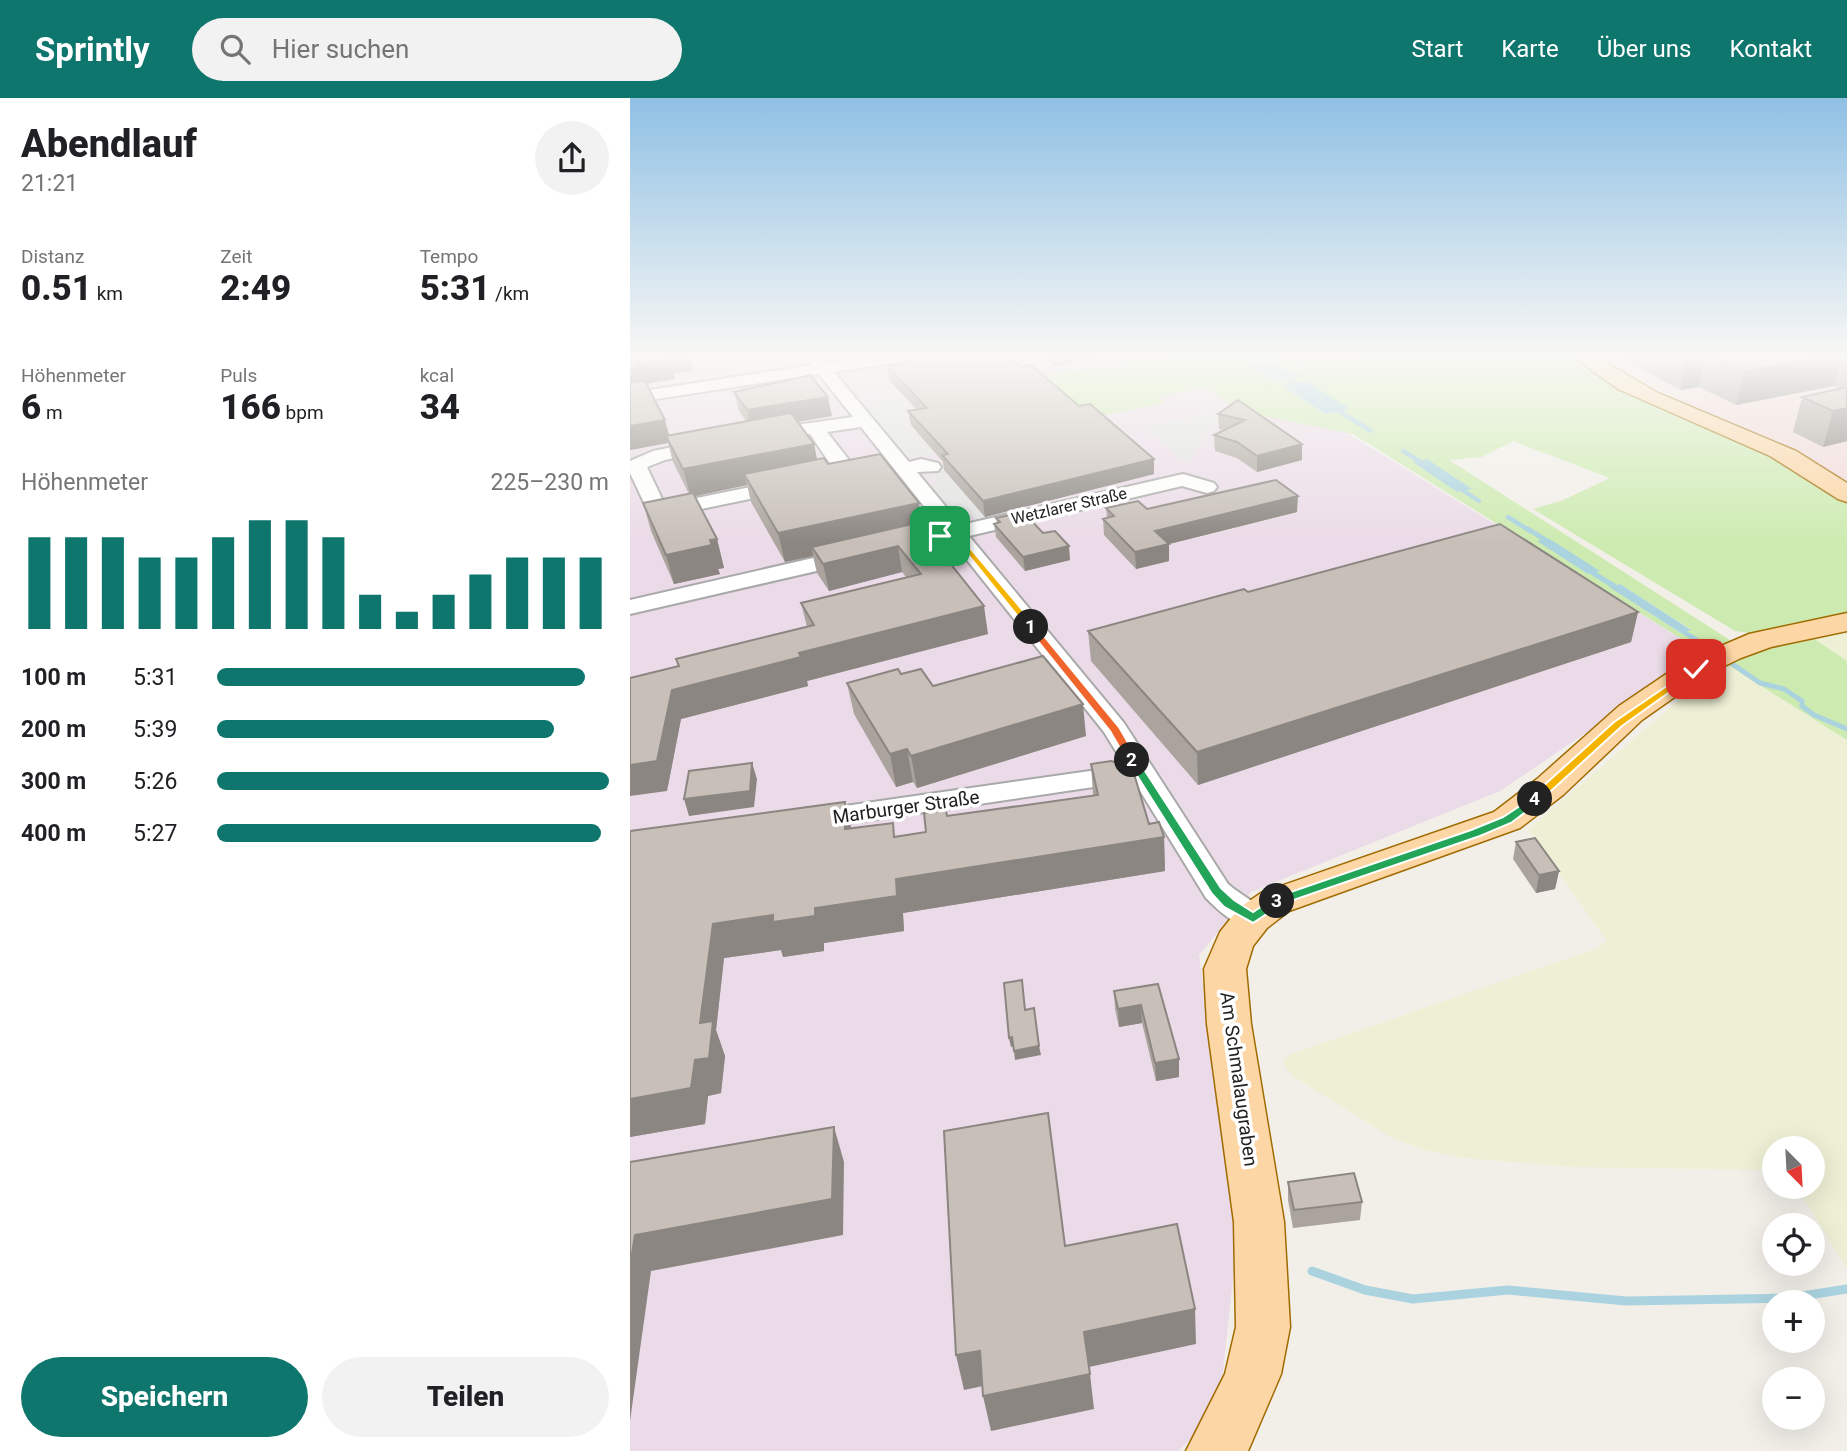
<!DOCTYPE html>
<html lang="de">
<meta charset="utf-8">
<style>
body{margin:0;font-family:Roboto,sans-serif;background:#f2f2f2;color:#202124;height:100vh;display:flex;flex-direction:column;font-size:26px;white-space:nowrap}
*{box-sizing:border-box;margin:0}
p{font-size:23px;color:#757577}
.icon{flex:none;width:38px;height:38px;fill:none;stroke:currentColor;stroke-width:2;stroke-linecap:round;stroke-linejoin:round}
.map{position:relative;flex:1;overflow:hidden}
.drawer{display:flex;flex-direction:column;background:#fff;width:630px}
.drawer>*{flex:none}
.needle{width:46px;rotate:156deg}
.tools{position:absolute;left:1132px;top:1038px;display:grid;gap:14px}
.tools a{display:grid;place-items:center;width:63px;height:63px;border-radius:50%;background:#fff;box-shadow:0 7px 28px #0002;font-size:35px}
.pin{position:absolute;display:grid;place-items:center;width:60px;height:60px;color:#fff;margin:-30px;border-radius:14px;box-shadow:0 4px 10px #0006}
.km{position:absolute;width:35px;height:35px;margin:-18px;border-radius:50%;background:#222;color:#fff;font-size:19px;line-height:35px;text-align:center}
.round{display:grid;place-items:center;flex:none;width:74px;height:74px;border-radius:37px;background:#f2f2f2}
.overview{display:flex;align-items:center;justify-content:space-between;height:119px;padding:0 21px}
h1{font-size:38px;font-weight:800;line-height:52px}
.metrics{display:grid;grid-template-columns:repeat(3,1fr);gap:10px;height:119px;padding:7px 21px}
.metrics div{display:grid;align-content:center}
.metrics b{font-size:35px;font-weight:800}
.metrics small{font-size:19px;font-weight:400}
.metrics p{font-size:19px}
.chart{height:196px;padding:14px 21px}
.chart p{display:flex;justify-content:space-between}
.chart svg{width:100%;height:126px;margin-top:7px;stroke:#0f766e;stroke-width:6}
.primary-button{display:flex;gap:14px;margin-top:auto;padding:14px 21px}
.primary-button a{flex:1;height:80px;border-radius:42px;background:#0f766e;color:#fff;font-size:28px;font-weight:800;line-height:80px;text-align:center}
.primary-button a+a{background:#f2f2f2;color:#202124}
ul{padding:0 21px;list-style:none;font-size:23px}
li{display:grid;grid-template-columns:112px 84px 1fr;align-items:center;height:52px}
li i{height:18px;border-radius:9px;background:#0f766e}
header{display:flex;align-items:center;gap:42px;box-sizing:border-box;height:98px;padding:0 35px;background:#0f766e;color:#fff}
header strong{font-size:33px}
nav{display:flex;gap:38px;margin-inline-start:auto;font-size:24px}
.search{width:490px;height:63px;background:#f2f2f2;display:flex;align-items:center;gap:18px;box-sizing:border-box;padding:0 24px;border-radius:38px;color:#757577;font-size:26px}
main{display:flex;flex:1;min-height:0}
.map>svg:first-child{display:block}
</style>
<header>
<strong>Sprintly</strong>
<div class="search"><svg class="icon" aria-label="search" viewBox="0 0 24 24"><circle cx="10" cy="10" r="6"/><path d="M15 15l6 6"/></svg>Hier suchen</div>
<nav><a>Start</a><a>Karte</a><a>Über uns</a><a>Kontakt</a></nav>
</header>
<main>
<section class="drawer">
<div class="overview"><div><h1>Abendlauf</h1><p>21:21</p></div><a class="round"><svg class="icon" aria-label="share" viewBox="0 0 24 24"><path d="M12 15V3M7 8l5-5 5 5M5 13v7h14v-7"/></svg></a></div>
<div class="metrics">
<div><p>Distanz</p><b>0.51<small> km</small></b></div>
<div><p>Zeit</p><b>2:49</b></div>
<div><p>Tempo</p><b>5:31<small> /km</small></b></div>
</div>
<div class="metrics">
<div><p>Höhenmeter</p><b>6<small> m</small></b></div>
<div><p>Puls</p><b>166<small> bpm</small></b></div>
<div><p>kcal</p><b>34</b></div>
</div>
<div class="chart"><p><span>Höhenmeter</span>225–230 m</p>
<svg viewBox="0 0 160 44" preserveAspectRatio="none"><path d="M5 44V12M15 44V12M25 44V12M35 44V19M45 44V19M55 44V12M65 44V6M75 44V6M85 44V12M95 44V32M105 44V38M115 44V32M125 44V25M135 44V19M145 44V19M155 44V19"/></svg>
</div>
<ul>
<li><b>100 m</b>5:31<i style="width:94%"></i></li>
<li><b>200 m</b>5:39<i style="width:86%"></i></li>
<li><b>300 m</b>5:26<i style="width:100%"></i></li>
<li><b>400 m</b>5:27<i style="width:98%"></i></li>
</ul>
<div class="primary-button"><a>Speichern</a><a>Teilen</a></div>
</section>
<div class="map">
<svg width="1217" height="1353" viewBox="0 0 1217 1353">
<rect width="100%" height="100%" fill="#f2efe9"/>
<path fill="#e0dfdf" d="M644,256h82l13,7 -77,5z"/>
<path fill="#f2dad9" d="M959,256h258v131l-113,-57z"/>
<path fill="#ebdbe8" d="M0,256h589l485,299 -204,138 -249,101 -52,63 38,287 -15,139 -29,55 -14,15h-549z"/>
<path fill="#eef0d5" d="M1217,531v32l-37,-25z
M1093,564l124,78v529l-50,-82 16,-1v-38h-39v22l-203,-3 -107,-9 -35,-7 -35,-12 -100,-62 -9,-10 -1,-7 7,-6 307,-106 9,-7 -79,-111z"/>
<path fill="#cdebb0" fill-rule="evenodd" d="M578,256h26h-2l43,28 23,-5 -36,-23h12l18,12 76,-5 -12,-7h210l22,13 188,90 71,46v112l-90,19 -22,-3 -202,-122 28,-8 49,-23 -97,-37 -31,16 -33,3 284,182 -29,11 -351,-219 -124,-25 6,-2 -29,-20 -48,10 7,6 -69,14 -3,4 -54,-45zM652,288l67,22 -1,1 -23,5zM990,486l70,45v1l-9,3 -71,-46z
M1180,538l37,25v79l-124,-78z"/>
<path fill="#e2e2e2" d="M272,296l13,14 -11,2 2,3 12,-2 10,11 -19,4 25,26 -4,1 2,3 -25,1 -40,-44 4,-1 -6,-6 9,-2 -3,-4z
M599,311l-42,54 -44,-36 32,-7z
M313,370l40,47 4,5 -9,2 -4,-5 -20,-4 -23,-27 5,-5 -13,-5 4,-4z"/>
<path fill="#aad3df" d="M600,256h32l37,23 -24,5z
M676,283l44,28 -25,5 -43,-28z
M797,361l45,30 -15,3 -44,-30z
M918,440l52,33 -12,3 -51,-33z
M990,486l71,46 -10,3 -72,-46z"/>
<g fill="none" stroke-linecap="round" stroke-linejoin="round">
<path stroke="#aad3df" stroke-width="4.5" d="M656,281l8,5
M709,313l32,20
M773,353l16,10
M834,393l15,10
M878,419l22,14"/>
<path stroke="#aad3df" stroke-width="5" d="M898,431l16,10
M963,475l21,13
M1054,534l25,16
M1101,565l29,20 24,6 18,12v5l12,9 33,14"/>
<path stroke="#aad3df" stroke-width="9" d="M682,1173l53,19 48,9 95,-9 118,11 164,-3 57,-9"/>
<g stroke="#a9a9a9" stroke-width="4">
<path id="minor" d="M173,256h16l8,9 62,-9h38l-8,5 -85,13 75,90 12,-3 17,4 3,4 -3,4 -21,1 44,53 222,-51 31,9 3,4 -3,4 -7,2 -25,-7 -213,50 155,187 104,161c13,12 32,19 41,34l-5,8c-23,6 -42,-12 -58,-28l-72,-117 -324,48 -10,-2 -5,-7 5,-7 10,-2 315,-45 -21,-34 -153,-192 -11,2 -8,-1 -3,-5 3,-5 10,-2 -81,-102 -34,5 26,33 -4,10 -12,6 -160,33 -29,-3 -18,-38v-12l23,-10 54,-11 9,6 -2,4 -49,10 -18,7 16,34 14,1 147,-30 9,-4 -23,-34 -43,7 -9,-6 9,-6 86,-12 -34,-43 -189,29v-10l182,-28z
M222,451l8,2 3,5 -3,5 -230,53v-14z"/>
</g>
<g stroke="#a06b00" stroke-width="3">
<path id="major" d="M939,256h23l66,39 138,58 51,32v19l-9,-3 -68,-43 -152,-67z
M1217,515v18l-76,16 -30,11 -35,17 -64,45 -79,75 -43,33 -231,83 -22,17 -14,18 -7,23 5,55 33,198 6,105 -9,47 -33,77h-62l39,-77 11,-47 -2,-105 -27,-198 -3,-55 16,-37 19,-24 22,-15 233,-81 43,-33 82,-73 65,-44 65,-28z"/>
</g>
<use href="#minor" fill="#fff" fill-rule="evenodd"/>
<use href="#major" fill="#fcd6a4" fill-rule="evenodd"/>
</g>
<path fill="#aba49e" d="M0,256h59l4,17 -19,2 1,6 -28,5 22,51 77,-14 -7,-10 -5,-19 98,24 -35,6 17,22 3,16 102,43 3,21 26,36 40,74 -181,47 1,5 -127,33 -14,72 12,-125 128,-39 -6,-24 105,-26 -4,-5 -73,19 -12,-18 -4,-17 -28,6 -34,-60 -4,-17 -52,11 22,43 7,29 -6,1 2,5 -46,10 -23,-53 -8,-28 46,-9 -16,-32 -5,-19 -38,7z
M411,256h82l-69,12z
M982,256h235v87l-24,6 -30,-15 9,-35 39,-8 -7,-3 -98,19 -37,-18 -18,3z
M280,264l111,5 133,107 -169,43 -41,-47 -1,-8 -32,-37 -3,-14 8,-2 -27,-29 -2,-14z
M608,302l64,60 -45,12 -20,-14 -22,-7 -1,-16 11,-5 -6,-1 -1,-15z
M476,410l41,1 150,3 -128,32v17l-33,8 -32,-34 -1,-16 4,-1z
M366,420l74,42 -45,11 -29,-34 -2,-13 3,-1z
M618,494l390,20 -7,30 -433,143 -107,-124 -3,-30z
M271,576l32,12 153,50 -169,52 -4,-6 -17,5 -42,-73 -7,-31z
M461,666l73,73 1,34 -262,42 1,18 -80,12v8l-41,6 -2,-7 -57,8 -8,72 9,26 -4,37 -13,3 -3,28 -75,13v-306l221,-3 45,8 30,-4 22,-16 145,-21z
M886,744l43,29 -4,18 -19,4 -23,-34z
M528,886l21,75v18l-23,4 -14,-58 -23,4 -4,-18 -1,-18z
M658,1084l74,20 -2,18 -67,8 -5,-28z"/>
<path fill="#8b8681" d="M38,256h21l4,17 -19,2 1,6 -32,5 -13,7v-22l6,-5z
M206,256h21l1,2 -22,3z
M423,256h70l-69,12z
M1076,256l-7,33 -18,3 6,-33z
M1208,256h5l-9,32 -98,19 8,-34z
M198,299l4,19 -81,13 -4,-19z
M1217,310v33l-24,6 10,-36z
M35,322l6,22 -5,-6 2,7 -38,7v-24z
M184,346l5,26 -75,4 3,11 -56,12 -8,-28z
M672,346v16l-45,12v-16z
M524,361v15l-169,43 -2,-16z
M668,398l-1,16 -128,32v17l-33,8 -1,-17 20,-21z
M289,405l4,28 -111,16 1,9 -28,6 -7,-29z
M87,441l7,29 -6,1 2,5 -46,10 -8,-29z
M268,448l4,26 -73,19 -6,-27z
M439,448l1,14 -45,11 -2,-14z
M354,508l4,28 -181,47 1,5 -127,33 -14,72 -37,5v-31l42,-75 127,-37z
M1008,514l-7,30 -433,143 -1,-33z
M453,606l3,32 -169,52 -6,-32z
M277,651l6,33 -17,5 -6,-33z
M122,665l5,16 -3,28 -65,9 -5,-17z
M215,704l8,33 -8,-6z
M534,739l1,34 -262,42 1,18 -80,12v8l-41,6 -2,-7 -57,8 -8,72 9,26 -4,37 -13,3 -3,28 -75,13v-38l65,-39 18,-136 102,-16 81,-29z
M929,773l-4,18 -19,4 3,-18z
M511,907l1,18 -23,4 -1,-18z
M382,939l2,9 -3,1 -2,-9z
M409,948l2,9 -26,5 -1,-9z
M549,961v18l-23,4 -1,-18z
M204,1029l10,35 -1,73 -192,36 -21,150v-155l5,-31z
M565,1211l1,35 -107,23 -5,-35z
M350,1253l8,34 -24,5 -8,-35z
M460,1276l4,35 -103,22 -8,-35z"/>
<path fill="#c7bfb8" stroke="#8b8681" stroke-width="2" d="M0,256h38l2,5 -34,5 2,3 -8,2z
M279,256h97l15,13 10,-2 48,41 11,-2 64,55 -171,42 -41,-46 6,-1 -40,-43 19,-3 -40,-42 23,-4z
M1051,256h24l-18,3z
M1076,256h132l-94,17z
M180,277l18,22 -81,13 -13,-18z
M15,283l20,39 -35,6v-43z
M1217,289v21l-14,3 -31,-14z
M608,302l64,44 -45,12 -20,-14 -23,-7 31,-15 -27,-6z
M161,315l23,31 -131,25 -17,-33z
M250,356l39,49 -141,30 -34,-59 80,-16 4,6z
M646,382l22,16 -143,35 14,13 -34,8 -32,-33 11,-3 -8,-8 32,-7 9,8z
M63,395l24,46 -7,1 2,5 -46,10 -23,-52z
M393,414l20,21 12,-2 14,15 -46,11 -29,-33 6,-2 -4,-4z
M291,424l26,30 -5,1 42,53 -185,47 2,4 -129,33 -15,71 -27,4v-87l49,-12 -3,-7 138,-34 -13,-22 120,-29 -23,-28 -75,18 -11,-17z
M870,426l138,88 -441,140 -109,-121 156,-42 4,3z
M413,558l40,48 -172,52 -4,-7 -17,5 -43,-71 51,-14 3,5 20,-5 12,17z
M481,663l21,6 17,57 10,-2 5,15 -268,42 1,17 -82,12v8l-42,6v-7l-60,9 -13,99 13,-2 -4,37 -14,2 -4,28 -61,11v-268l215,-29v27l48,-6 1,14 32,-5 -2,-19 22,-3 1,6 151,-21 -7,-31z
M122,665l-2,28 -66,8 5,-28z
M905,740l24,33 -20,4 -23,-33z
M392,882l3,30 9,-2 5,38 -25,5 -2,-14 -3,1 -5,-55z
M528,886l21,75 -24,4 -14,-58 -23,4 -4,-18z
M418,1015l17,133 112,-22 18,85 -111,23 6,42 -107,22 -3,-45 -24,4 -12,-224z
M204,1029l-2,72 -197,36 -5,31v-104z
M724,1075l8,29 -68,8 -6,-28z"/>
<linearGradient id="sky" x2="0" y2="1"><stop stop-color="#8fc0e4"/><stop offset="0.58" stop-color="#f9f8f5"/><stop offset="1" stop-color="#f9f8f5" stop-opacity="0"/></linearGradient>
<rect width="1217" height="445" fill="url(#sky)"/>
<path fill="#f5b400" stroke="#fff" stroke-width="2" d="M325,432l80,95v4h-7l-75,-93 -13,2 -4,-2z"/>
<path fill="#f0652b" stroke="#fff" stroke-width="2" d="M398,527h7l84,102 19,33 -2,2h-8l-18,-31 -82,-102z"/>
<path fill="#22a559" stroke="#fff" stroke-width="2" d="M498,659h8l85,131 13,12 19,12 24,-16 7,5 -2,3 -29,19 -29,-16 -12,-13 -85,-134z"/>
<path fill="#22a559" stroke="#fff" stroke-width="2" d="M905,698l4,1v5l-28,21 -31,13 -198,68 -5,1 -6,-4 2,-3 198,-68 32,-13z"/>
<path fill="#f5b400" stroke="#fff" stroke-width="2" d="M1066,568l3,1v4l-77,55 -83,76h-8v-5l83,-75z"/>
<g text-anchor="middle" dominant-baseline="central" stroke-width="7" stroke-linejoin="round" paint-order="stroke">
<g font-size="16" fill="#222" stroke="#fff">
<text transform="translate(439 408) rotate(-13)">Wetzlarer Straße</text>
</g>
<g font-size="19" fill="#222" stroke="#fff">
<text transform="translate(276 709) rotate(-8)">Marburger Straße</text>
<text transform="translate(609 981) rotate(82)">Am Schmalaugraben</text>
</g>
</g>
</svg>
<div class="tools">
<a><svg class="needle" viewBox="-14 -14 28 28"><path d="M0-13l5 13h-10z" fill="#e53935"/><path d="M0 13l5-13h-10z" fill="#757577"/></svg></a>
<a><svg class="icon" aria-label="locate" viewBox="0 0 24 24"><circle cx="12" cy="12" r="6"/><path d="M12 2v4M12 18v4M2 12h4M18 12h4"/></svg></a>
<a>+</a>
<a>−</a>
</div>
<div class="pin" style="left:310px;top:438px;background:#1e9e55"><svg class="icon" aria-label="arrive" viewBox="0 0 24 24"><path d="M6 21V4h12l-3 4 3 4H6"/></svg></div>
<div class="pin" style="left:1066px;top:571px;background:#d93025"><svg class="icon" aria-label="check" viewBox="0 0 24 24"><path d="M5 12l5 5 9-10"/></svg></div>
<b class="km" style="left:401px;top:529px">1</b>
<b class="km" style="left:502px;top:662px">2</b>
<b class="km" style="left:647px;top:803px">3</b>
<b class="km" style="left:905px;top:701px">4</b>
</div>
</main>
